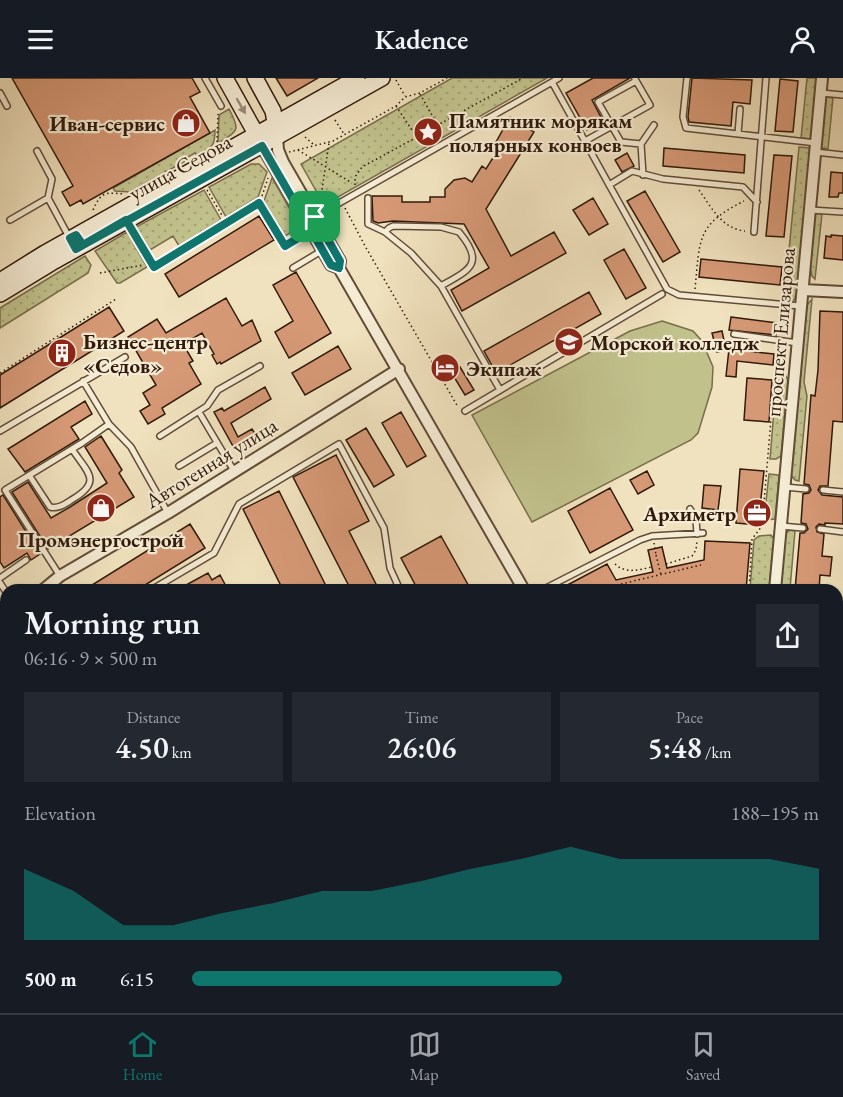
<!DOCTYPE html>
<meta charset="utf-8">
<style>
body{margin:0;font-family:"EB Garamond",serif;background:#242831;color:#f1f3f6;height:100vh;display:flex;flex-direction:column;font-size:22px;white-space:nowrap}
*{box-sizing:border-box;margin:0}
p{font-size:20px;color:#9ea1a6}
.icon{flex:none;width:33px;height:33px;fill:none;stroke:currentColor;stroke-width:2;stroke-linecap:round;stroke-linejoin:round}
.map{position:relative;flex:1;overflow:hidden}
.drawer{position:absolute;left:0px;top:506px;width:843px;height:430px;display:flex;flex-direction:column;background:#171b24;border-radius:18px 18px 0 0;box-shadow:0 2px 4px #0004}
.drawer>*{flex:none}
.pin{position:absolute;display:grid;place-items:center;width:51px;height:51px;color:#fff;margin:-26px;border-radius:12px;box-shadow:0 3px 9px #0006}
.round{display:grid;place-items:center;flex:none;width:63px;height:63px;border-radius:0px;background:#242831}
.summary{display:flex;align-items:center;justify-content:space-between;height:102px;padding:0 24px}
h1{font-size:33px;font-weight:600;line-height:45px}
.figures{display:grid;grid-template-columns:repeat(3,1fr);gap:9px;height:102px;padding:6px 24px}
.figures div{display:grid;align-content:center;border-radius:0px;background:#242831;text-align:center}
.figures b{font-size:30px;font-weight:600}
.figures small{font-size:16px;font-weight:400}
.figures p{font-size:16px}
.chart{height:168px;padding:12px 24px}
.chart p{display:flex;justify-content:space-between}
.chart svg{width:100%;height:108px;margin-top:6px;fill:#0f766e;opacity:.7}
ul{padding:0 24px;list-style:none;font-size:20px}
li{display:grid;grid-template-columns:96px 72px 1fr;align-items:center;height:45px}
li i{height:15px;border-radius:8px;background:#0f766e}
header{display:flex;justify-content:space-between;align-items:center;height:78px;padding:0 24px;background:#171b24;font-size:27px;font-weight:600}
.tab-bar{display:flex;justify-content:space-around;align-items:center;height:84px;border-top:2px solid #363941;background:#171b24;font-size:16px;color:#9ea1a6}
.tab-bar a{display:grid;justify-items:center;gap:3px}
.tab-bar .current{color:#0f766e}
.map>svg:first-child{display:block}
</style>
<header><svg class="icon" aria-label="menu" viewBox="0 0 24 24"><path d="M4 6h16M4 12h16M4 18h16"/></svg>Kadence<svg class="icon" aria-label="person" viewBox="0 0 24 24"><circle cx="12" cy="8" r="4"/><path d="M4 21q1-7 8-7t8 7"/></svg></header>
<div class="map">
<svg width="843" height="935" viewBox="0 0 843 935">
<defs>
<pattern id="green-dots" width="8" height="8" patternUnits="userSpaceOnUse" patternTransform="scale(1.5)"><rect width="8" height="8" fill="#c1c18c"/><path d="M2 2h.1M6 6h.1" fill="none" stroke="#a6a578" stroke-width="1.8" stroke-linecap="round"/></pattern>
<pattern id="water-waves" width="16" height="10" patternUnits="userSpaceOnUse" patternTransform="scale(1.5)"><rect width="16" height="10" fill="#a0babd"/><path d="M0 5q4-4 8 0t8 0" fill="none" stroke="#8a9fa1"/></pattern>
</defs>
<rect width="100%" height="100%" fill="#f0e2be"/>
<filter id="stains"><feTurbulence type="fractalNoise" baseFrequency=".00333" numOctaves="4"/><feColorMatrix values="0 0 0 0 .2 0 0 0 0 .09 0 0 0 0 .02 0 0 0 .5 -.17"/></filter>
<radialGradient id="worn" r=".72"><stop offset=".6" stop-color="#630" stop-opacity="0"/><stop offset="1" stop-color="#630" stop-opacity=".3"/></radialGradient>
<path fill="url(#green-dots)" stroke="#796e4c" stroke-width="1.5" d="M452,0h95l-223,127 -23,-41z
M807,0h9l-5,61 -10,-1z
M826,19l7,1 -5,51 -7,-1z
M229,31c12,22 9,22 -11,34l1,-28z
M215,52c0,18 -4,17 -18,25l-2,-2 -9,5 1,2 -57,32 -15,-1 -2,-3z
M799,69l11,1 -13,148 -4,5 -9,1z
M251,86h8l8,8 -9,25 -32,20 -17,-30z
M272,100l28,49 -15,9 -20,-33 -2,1z
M204,112l17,30 -42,26 -6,-10 -23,14 -14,-23z
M815,135l7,1 -7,65 -3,-3 -2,-9z
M127,154l20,35 -27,16h-3l-22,-32z
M85,178l6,9 -3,8 -88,55v-20z
M812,221l-8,83 3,14 -8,85 -4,-1 -5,-6 17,-169z
M777,295l7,1 4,5 -7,77 -5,3h-6z
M769,396l9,1 1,2 -4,42 -11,1z
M789,452l6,1 -5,58 -10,1 5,-55z
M771,457l3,4 -5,50h-19l4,-49 5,-4z"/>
<path fill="#c1c18c" stroke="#796e4c" stroke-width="1.5" d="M662,243l31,10 9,10 11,26 -1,20 -14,46 -7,7 -159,82 -60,-107 158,-84z"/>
<path fill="url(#water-waves)" stroke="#747a76" stroke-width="1.5" d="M610,930h192v5h-199z"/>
<path fill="#d69976" stroke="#311a0c" stroke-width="1.5" d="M12,0h180l8,14 -10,5 20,36 -127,71 -2,-4 -11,6 -8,-14 11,-6z
M276,0h42l-31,18z
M593,0h37l-38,22 11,21 -16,9 -21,-37z
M692,0l60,2 -2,24 -17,-2 -2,24 -42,-4 -1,-5z
M780,1l18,2 -5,51 -18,-1z
M510,39l24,15 -48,77 25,47 43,-24 12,21 -104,58 -11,-21 38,-22 -25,-44 -71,-3 -15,2 -5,-2 -1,-25h30v6h28v-5h15v-8l9,-9 11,-2 7,4 10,-16 4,3 15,-24 -5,-3z
M664,70l81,7 -1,18 -81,-7z
M627,75l7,13 -12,6 -7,-12z
M774,77l18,1 -8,81 -18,-1z
M831,94l12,1v20h-4l-1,4h-9z
M645,113l35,61 -17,10 -36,-61z
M593,120l15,26 -19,11 -16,-25z
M259,138l15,24 -95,57 -14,-23z
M831,157l12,1v24l-19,-2 2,-22 5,1z
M624,171l22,39 -20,11 -22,-39z
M701,181l81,8 -2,18 -81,-8z
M296,194l35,61 -42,25 -14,-26 18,-11 -20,-36z
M589,214l12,22 -105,59 -12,-22z
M226,220l16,28 10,-6 9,21 -40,23 -1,-2 -3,2 -5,-9 2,-1 -12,-21 -19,11 10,17 -4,2 12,21 -39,24 3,6 -17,10 -8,-13 10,-6 -7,-12 13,-8 -28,-48 29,-18 9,14z
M109,229l15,24 -124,77v-33z
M820,233l23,1v110l-10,-1 -5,65h-8l-2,4 4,5 21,2v27l-18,-1v2l-6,-1 -3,3 1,5 7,2 -2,22 10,1 -2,19 -10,-1 -1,15h-24l5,-57h4l4,-4 -2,-5 -5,-1 2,-29 6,-1 2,-3 -2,-5 -5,-1 7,-89 4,1 3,-26z
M731,239l46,6 -1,12 -47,-5z
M722,253l4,19 -9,2 -5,-19z
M338,268l13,23 -46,26 -13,-22z
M729,271l45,5 -1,11 -36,-4 -1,16 -10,-1z
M460,289l14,23 -9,5 -14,-23z
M747,300l25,2 -3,42 -25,-2z
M265,309l6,12 -40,24 7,14 14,-8 4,6 -22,13 -20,-36 8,-4 2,3z
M85,323l7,13 -21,13 8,12 -54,33 -17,-23z
M401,334l25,44 -19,11 -25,-44z
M366,350l28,47 -20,12 -28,-47z
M101,358l21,34 -3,3 15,24 -86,52 -36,-57 16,-10 23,36 19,-11 37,-24 -22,-36z
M336,377l33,66 -20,10 30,59h-28l-58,-113z
M740,391l24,2 -6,54 -22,-2z
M647,393l7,14 -16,9 -8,-14z
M704,407l17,1 -3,24 -16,-2z
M610,410l23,42 -43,23 -22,-42z
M279,413l49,99h-45l-40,-81z
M3,417l37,59 -9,6 -4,-7 -23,15 -4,-6v-65z
M190,446l15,24 -68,42h-53z
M441,458l30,54h-53l-17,-32z
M705,463l45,2 -4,47h-188l49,-26 9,16 37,-8 -5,-22 14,-3 5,21 37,-8z
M208,495l4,7 8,-5 8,15h-51z"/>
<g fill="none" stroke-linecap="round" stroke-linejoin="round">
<g stroke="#614c38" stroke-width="8">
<path id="lane" d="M205,0l16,28
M687,0l-4,39 3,11 130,15
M636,3l-38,21 23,40 20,2
M552,4l115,207 12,6 121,11
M0,15l7,13
M821,15l22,2
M738,56l2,-25
M585,63l65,-36 -15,-26
M37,73l15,28 -4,19 21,39
M815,74l28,3
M643,97l-2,-31 13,-19
M609,107l23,-14 31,8 80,8 14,15
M368,120v26l17,8 26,21 30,33 59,104
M810,132l33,2
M313,140l246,-140
M10,142l38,-22
M127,144l27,45 105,-64 26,43 27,-17
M385,154l4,-4 4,-2 48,1 18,5c27,32 10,38 -18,54
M754,154l12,-154
M293,190l30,-18
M734,256l64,9
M83,303l26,43 22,23 37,66
M465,333l197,-117
M199,334l35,59
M0,353l125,-74
M160,358l47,-30 11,-16 42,-24
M179,388l38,-23
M29,397l21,32c9,2 15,-3 23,-8 30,-18 14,-27 -1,-50
M785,409l21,2
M823,412l20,2
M690,431l6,10 1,15
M781,448l22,2
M820,451l23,3
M60,498l-55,-86 77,-47 27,-19
M0,500l26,-18
M0,505l6,9
M151,512l63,-37 25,-49 100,-60 45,84 6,40 10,22
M542,512l98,-50 12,-4 51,-3
M0,906l6,12
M12,930l3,5"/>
</g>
<g stroke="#614c38" stroke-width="14">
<path id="street" d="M277,58l1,14 5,12 57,99 -1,7 185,322
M262,68l69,119 8,3
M803,212l40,2
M43,512l17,-14 108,-63 231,-144
M775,512l47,-512
M0,539l6,-3
M837,560h6
M344,935l3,-5"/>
</g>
<g stroke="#311a0c" stroke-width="18">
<path id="secondary" d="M225,0l35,63
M255,0l18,33 4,22
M0,203l45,-28 312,-175
M0,216l51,-31 331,-185"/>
</g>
<path stroke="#311a0c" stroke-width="1.5" stroke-dasharray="1.5 3" stroke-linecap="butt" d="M396,2l9,16
M420,16l17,30
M396,28l20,30
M335,42l9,14
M415,55l19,-12
M305,59l8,7
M217,64l1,-28
M298,72l54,33
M289,74l44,-11 63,-35 9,-9 15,-4 27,-15
M355,107v-8l7,-10 55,-30 15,3 6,-15 85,-47
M207,112l16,27
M699,112c12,17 23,39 46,41
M262,118l6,-18
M320,125l9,-60
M345,130l20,38 93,161
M93,132c8,-18 12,-18 31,-16
M100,195l43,-8
M695,211c5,-50 1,-64 49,-88
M779,254l2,-20
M0,295l116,-74
M654,465l2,12
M615,486c11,10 23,6 37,3
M666,486l26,-8 4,-6 1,-9
M621,506l80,-19
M749,512l3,-51 10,-13 15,-178
M0,838l6,14
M40,930l3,5"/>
<use href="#lane" stroke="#f5ecd5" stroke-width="5"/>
<use href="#street" stroke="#f5ecd5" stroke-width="10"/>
<use href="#secondary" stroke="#f5ecd5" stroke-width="15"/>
<path stroke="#311a0c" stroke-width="3" stroke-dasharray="10 10" stroke-linecap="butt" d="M837,802l6,1
M0,807l6,11
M837,833l6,-1
M67,930l2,5
M469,935l7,-5
M537,935l7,-5"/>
<path stroke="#311a0c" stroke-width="1.5" stroke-dasharray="1.5 3" stroke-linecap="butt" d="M656,477l5,20"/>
</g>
<defs><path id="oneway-solid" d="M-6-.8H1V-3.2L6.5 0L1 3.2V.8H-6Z" transform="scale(1.5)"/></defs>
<use fill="#9d8e7b" href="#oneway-solid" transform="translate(241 28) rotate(60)"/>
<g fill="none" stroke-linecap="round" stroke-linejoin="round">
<g stroke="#fff" stroke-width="12">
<path id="route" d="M315,139l-9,5 -44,-76 -179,99 -7,-10 -6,3 6,11 7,-4 43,-25 28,47 105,-64 26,43 26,-16 20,35 8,3 1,-7 -25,-44"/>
</g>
<use href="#route" stroke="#0f766e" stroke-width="8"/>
</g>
<defs>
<g id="shop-disc" transform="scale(1.5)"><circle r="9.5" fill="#8f2418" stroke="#f5ecd5"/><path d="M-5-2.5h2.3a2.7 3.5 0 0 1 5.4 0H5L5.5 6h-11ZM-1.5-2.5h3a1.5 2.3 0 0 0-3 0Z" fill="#fff"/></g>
<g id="sight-disc" transform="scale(1.5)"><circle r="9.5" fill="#8f2418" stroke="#f5ecd5"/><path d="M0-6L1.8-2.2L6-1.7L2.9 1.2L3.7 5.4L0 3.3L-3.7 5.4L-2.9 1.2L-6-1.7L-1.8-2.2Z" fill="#fff"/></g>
<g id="university-disc" transform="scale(1.5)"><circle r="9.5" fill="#8f2418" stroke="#f5ecd5"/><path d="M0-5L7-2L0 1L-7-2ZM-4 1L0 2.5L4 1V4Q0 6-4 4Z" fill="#fff"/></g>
<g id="building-disc" transform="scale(1.5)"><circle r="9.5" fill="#8f2418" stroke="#f5ecd5"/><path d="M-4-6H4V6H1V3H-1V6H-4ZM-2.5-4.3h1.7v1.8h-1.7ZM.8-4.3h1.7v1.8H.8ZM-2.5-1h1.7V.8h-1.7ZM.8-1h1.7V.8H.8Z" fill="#fff"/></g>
<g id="hotel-disc" transform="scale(1.5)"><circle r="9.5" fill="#8f2418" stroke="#f5ecd5"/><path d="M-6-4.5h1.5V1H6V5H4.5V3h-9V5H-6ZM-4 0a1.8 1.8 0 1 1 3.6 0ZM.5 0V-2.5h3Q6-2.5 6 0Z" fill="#fff"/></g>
<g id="office-disc" transform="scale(1.5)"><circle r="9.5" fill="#8f2418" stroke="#f5ecd5"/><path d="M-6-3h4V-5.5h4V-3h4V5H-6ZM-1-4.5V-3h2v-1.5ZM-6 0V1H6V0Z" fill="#fff"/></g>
</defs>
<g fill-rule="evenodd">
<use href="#shop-disc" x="186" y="45"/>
<use href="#sight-disc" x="428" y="54"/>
<use href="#university-disc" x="569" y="264"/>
<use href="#building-disc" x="62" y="275"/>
<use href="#hotel-disc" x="445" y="290"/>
<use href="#shop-disc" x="101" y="430"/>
<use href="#office-disc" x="757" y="435"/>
</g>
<g text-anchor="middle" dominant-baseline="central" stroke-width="4.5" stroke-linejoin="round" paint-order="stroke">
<g font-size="21" font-weight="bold" fill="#311a0c" stroke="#f5ecd5" text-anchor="start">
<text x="449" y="42">Памятник морякам<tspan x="449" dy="24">полярных конвоев</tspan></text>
<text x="165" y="45" text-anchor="end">Иван-сервис</text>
<text x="83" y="263">Бизнес-центр<tspan x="83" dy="24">«Седов»</tspan></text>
<text x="590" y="264">Морской колледж</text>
<text x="466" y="290">Экипаж</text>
<text x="736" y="435" text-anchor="end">Архиметр</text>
<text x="101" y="461" text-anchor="middle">Промэнергострой</text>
</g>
<g font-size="21" fill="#311a0c" stroke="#f5ecd5">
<text transform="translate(180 89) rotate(-29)">улица Седова</text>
<text transform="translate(780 254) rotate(-85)">проспект Елизарова</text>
<text transform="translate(211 385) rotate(-32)">Автогенная улица</text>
</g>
</g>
<rect width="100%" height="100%" filter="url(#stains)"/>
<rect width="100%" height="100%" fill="url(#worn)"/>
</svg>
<div class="pin" style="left:315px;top:139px;background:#1e9e55"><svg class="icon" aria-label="arrive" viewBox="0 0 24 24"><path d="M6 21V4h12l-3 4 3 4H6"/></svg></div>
<section class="drawer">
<div class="summary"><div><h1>Morning run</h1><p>06:16 · 9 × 500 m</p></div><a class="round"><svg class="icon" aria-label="share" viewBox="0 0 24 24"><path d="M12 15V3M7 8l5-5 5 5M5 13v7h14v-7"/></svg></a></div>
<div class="figures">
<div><p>Distance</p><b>4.50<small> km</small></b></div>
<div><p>Time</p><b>26:06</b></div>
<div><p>Pace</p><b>5:48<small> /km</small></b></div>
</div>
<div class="chart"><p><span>Elevation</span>188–195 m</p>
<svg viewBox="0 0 160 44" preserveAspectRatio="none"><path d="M0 44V15L10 24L20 38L30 38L40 33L50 29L60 24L70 24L80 20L90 15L100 11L110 6L120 11L130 11L140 11L150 11L160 15V44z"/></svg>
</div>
<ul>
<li><b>500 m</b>6:15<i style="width:59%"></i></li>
</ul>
</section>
</div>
<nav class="tab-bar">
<a class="current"><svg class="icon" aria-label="home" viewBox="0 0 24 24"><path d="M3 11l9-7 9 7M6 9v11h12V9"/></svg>Home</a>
<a><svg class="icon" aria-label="map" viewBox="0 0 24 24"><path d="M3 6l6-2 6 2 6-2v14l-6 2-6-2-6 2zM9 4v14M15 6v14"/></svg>Map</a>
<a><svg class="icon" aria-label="saved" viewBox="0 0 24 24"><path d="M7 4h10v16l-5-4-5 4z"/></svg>Saved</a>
</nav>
